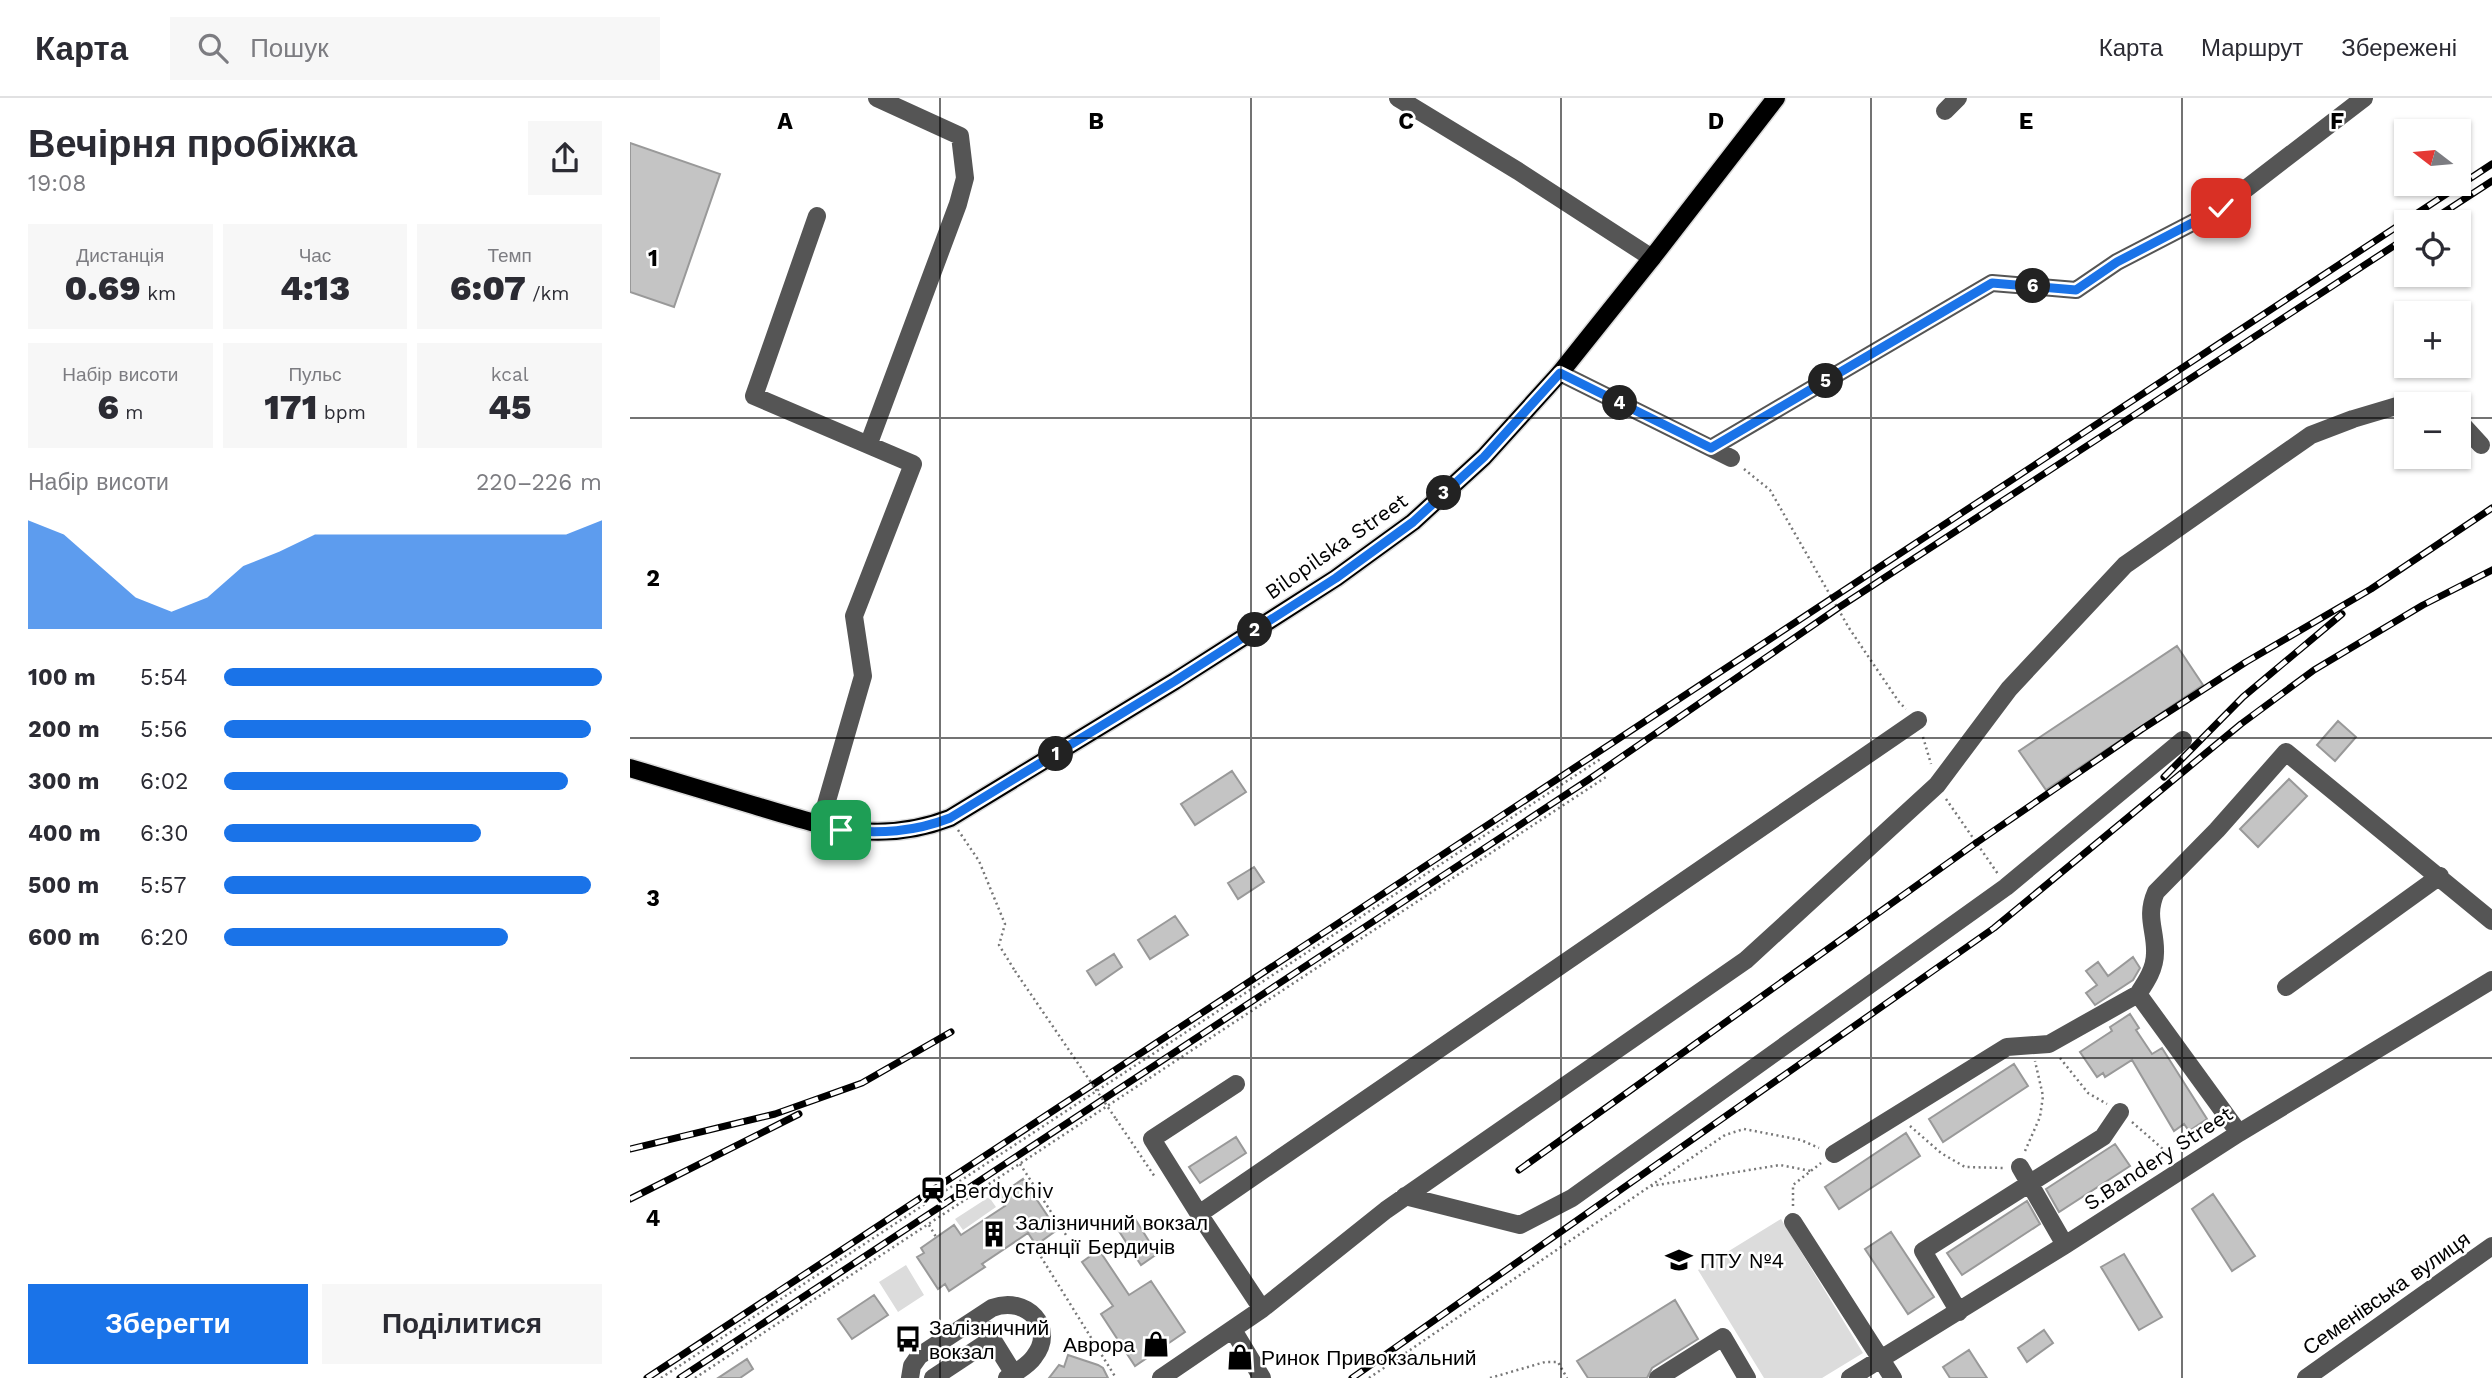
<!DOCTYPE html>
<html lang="uk">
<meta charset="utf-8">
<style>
body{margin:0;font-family:"Work Sans",sans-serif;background:#f7f7f7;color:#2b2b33;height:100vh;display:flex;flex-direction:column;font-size:26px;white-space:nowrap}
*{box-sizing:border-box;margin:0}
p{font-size:23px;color:#7c7c81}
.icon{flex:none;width:38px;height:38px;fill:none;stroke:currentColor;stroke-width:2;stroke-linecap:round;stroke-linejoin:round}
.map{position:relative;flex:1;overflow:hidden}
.panel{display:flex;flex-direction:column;background:#fff;width:630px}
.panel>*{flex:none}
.needle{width:46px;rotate:286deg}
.controls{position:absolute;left:1764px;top:21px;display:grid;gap:14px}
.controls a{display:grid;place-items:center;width:77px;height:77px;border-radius:0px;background:#fff;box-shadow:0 2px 5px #0004;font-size:35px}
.pin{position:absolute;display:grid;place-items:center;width:60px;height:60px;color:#fff;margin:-30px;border-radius:14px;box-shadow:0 4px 10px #0006}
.km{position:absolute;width:35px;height:35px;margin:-18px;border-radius:50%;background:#222;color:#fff;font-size:19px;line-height:35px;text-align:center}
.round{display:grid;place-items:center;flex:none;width:74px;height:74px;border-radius:0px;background:#f7f7f7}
.head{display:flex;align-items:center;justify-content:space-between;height:119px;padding:0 28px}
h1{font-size:38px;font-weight:800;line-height:52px}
.stats{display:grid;grid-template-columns:repeat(3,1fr);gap:10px;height:119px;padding:7px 28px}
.stats div{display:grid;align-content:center;border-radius:0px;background:#f7f7f7;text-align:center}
.stats b{font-size:35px;font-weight:800}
.stats small{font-size:19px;font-weight:400}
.stats p{font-size:19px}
.chart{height:196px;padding:14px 28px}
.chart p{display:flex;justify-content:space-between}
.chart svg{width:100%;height:126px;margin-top:7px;fill:#1a73e8;opacity:.7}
.primary-button{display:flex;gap:14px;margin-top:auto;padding:14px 28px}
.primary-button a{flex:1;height:80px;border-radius:0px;background:#1a73e8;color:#fff;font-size:28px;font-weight:800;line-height:80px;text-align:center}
.primary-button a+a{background:#f7f7f7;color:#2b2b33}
ul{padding:0 28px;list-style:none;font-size:23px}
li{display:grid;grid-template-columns:112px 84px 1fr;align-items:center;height:52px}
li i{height:18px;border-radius:9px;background:#1a73e8}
header{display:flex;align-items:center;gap:42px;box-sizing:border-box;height:98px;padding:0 35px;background:#fff;border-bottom:2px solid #e1e1e2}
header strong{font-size:33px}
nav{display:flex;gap:38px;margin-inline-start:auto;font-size:24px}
.search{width:490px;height:63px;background:#f7f7f7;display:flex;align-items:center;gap:18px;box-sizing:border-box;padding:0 24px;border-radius:0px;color:#7c7c81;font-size:26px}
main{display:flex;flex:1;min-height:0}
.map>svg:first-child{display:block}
</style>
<header>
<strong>Карта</strong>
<div class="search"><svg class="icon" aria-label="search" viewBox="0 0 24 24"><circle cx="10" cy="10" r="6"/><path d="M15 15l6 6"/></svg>Пошук</div>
<nav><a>Карта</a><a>Маршрут</a><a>Збережені</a></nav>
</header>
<main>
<section class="panel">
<div class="head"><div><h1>Вечірня пробіжка</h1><p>19:08</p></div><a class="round"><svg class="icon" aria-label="share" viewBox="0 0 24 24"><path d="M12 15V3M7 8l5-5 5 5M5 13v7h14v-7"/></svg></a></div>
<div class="stats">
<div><p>Дистанція</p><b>0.69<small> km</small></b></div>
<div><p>Час</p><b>4:13</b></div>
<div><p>Темп</p><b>6:07<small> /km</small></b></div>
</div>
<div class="stats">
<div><p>Набір висоти</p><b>6<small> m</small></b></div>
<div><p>Пульс</p><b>171<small> bpm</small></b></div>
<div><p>kcal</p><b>45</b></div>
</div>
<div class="chart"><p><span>Набір висоти</span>220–226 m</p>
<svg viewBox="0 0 160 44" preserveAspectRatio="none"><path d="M0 44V6L10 11L20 22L30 33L40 38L50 33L60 22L70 17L80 11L90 11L100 11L110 11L120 11L130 11L140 11L150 11L160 6V44z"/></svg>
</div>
<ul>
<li><b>100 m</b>5:54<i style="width:100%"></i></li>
<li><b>200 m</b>5:56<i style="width:97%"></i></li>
<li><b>300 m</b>6:02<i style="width:91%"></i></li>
<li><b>400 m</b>6:30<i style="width:68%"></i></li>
<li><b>500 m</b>5:57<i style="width:97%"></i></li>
<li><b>600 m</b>6:20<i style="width:75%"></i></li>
</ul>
<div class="primary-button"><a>Зберегти</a><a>Поділитися</a></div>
</section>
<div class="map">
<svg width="1862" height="1280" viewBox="0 0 1862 1280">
<rect width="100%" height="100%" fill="#fff"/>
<path fill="#dcdcdc" d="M359,1099l7,10 -33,23 -8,-11z
M1151,1121l82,134 -41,25h-58l-66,-108z
M276,1167l18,30 -26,17 -19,-30z"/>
<path fill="#c4c4c4" stroke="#999" stroke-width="2" d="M0,45l90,31 -46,133 -44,-15z
M1547,548l26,39 -157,105 -27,-39z
M1708,623l18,16 -21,24 -18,-16z
M602,673l14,21 -51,33 -14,-21z
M1659,681l18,17 -49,51 -18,-18z
M624,769l10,15 -26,17 -10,-16z
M545,818l13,19 -38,24 -12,-19z
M484,856l8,13 -26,18 -9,-14z
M1503,859l7,11 -7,12 -38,25 -9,-12 11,-8 -11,-14 12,-9 10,14z
M1500,916l9,14 -3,2 16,24 10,-6 45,71 -18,12 -5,-7 -10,7 -42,-71 -27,17 -2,-4 -6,4 -17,-25 32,-21 -2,-4z
M1384,966l14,22 -85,56 -14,-23z
M1276,1035l14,23 -81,53 -14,-22z
M606,1039l10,16 -46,30 -11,-16z
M1485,1046l15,22 -71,46 -13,-23z
M393,1081l34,51 -21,15 -8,-12 -46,31 3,3 -36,24 -4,-7 -7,5 -21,-32 7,-4 -3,-5 33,-23 7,10 44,-29 -7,-10z
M1583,1096l42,62 -23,15 -40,-62z
M1397,1103l13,23 -78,51 -15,-22z
M502,1116l25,40 -16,11 -26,-40z
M1261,1134l43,65 -26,17 -43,-65z
M469,1152l30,45 22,-14 34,51 -50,34 -34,-52 12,-8 -31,-44z
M1494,1156l38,63 -23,13 -38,-63z
M244,1197l14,20 -36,24 -14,-20z
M1045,1202l23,39 -46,29 -5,10h-59l-11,-17z
M1414,1232l9,13 -26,19 -9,-14z
M1339,1252l18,28h-37l-7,-11z
M438,1257l30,10 5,3 5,10h-59l10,-13 5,2z
M117,1261l6,10 -13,9h-22z"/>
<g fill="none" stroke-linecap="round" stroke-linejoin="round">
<g stroke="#dbdbdb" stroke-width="21">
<path id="major" d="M0,670c41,12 82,25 123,37 70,21 125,41 197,13l225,-137 161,-103 77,-56 71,-65 76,-84 92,-115 124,-160"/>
</g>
<path stroke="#777" stroke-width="2.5" stroke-dasharray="2 3.5" stroke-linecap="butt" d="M1114,371l26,21 79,138 50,74 7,7
M1293,639l8,27
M1316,701l52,75
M328,732l21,31 26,63 -6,21 16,26
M1430,960l28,35 19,11
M486,1021l39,58
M1502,1024l40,35
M1280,1028l31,27 24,14 40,1
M1395,1053l15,-34 3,-21 -8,-35
M390,1066l46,71
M1021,1088l129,-21 31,6
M1163,1108v-21l28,-22
M299,1127l7,12
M408,1154l78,126
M31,1280l941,-620
M65,1280l911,-601
M739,1280l356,-243 19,-6 57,11 18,8
M860,1280l55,-16h13l9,16"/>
<path stroke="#555" stroke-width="18" d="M768,0l120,73 134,87
M1315,13l13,-13
M187,118l-63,180 159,68 -59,152 9,60 -43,149
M930,275l171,85
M1829,323l22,24
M239,345l89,-239 7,-26 -5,-42 -83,-38
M1081,350l281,-165 84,7 41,-28 104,-54 143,-110
M1656,889l154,-111
M1609,1035l-101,-139c8,-12 17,-25 17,-41 1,-23 -10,-36 1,-61l61,-62 69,-78 206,169
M1204,1056l173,-107 42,-3 89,-50
M1390,1069l45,78
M775,1098l115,29 52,-27 434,-311 177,-147
M569,1116l-47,-75 84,-55
M1163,1124l100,156
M632,1211l-63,-95 719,-494
M1329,1214l-36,-61 180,-114 17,-25
M356,1231l28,45
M603,1232l29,48
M280,1280l2,-12 7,-10 73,-48c35,-13 65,20 42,49 -6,9 -18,15 -27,21
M303,1280l59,-39
M531,1280l101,-69 124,-99 360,-250 191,-175 72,-96 116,-124 186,-130 42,-16 57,-17 9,2
M1028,1280l65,-41 24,41
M1220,1280l215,-133 174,-112 253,-153
M1676,1280l186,-132"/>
<use href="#major" stroke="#000" stroke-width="18"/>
<g stroke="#000" stroke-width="7">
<path id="rail" d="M1799,124l63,-41
M1534,679l79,-80 99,-83
M0,1051l145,-35 87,-31 89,-51
M889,1072l457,-327 166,-114 104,-67 125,-73 121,-81
M0,1101l169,-85
M17,1280l1845,-1214
M50,1280l908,-598 250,-172 568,-370
M722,1280l642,-450 247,-204 73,-54 109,-65 69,-35"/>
</g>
<use href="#rail" stroke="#fff" stroke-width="4.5" stroke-dasharray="13" stroke-linecap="butt"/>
<path stroke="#777" stroke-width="2.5" stroke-dasharray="2 3.5" stroke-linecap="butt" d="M385,873l101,148"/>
</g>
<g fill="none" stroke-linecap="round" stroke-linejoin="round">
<g stroke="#fff" stroke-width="14">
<path id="route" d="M211,732c39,4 73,2 109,-12l225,-137 161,-103 77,-56 71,-65 76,-84 151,75 281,-165 84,7 41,-28 104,-54"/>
</g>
<use href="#route" stroke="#1a73e8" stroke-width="9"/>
</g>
<path fill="none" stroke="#000" stroke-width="2" stroke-opacity="0.55" d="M310,0v1280M621,0v1280M931,0v1280M1241,0v1280M1552,0v1280M0,320h1776M1829,320h33M0,640h1862M0,960h1862"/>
<defs>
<g id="station-bare" transform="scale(2.1)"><path d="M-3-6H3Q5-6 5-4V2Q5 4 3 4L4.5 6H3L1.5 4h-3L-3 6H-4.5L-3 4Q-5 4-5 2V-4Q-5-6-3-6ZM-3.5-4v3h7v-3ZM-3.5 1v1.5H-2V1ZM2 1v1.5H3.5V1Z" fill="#000" stroke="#fff" stroke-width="2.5" paint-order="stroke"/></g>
<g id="building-bare" transform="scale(2.1)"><path d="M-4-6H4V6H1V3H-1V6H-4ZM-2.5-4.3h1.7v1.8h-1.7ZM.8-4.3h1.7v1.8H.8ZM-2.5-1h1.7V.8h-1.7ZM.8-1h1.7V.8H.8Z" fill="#000" stroke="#fff" stroke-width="2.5" paint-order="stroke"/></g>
<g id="university-bare" transform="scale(2.1)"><path d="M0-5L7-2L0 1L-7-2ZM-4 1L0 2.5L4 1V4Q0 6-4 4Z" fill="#000" stroke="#fff" stroke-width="2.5" paint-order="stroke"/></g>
<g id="bus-bare" transform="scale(2.1)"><path d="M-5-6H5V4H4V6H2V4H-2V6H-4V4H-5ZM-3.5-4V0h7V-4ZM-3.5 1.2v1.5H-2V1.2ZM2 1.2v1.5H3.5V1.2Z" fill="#000" stroke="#fff" stroke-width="2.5" paint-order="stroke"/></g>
<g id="shop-bare" transform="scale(2.1)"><path d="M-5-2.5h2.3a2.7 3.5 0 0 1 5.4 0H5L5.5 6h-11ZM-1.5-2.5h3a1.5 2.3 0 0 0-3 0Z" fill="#000" stroke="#fff" stroke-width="2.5" paint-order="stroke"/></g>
</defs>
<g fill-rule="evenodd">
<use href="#station-bare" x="303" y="1092"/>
<use href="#building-bare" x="364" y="1136"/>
<use href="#university-bare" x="1049" y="1162"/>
<use href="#bus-bare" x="278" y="1241"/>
<use href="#shop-bare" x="526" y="1246"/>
<use href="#shop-bare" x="610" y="1259"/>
</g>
<g text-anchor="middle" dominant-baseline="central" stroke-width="5" stroke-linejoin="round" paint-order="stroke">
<g font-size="21" fill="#000" stroke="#fff">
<text transform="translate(706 448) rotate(-35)">Bilopilska Street</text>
<text transform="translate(1528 1060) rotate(-33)">S.Bandery Street</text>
<text transform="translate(1756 1195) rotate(-35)">Семенівська вулиця</text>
</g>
<g font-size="21" fill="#000" stroke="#fff" text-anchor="start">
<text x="324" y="1092">Berdychiv</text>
<text x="385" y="1124">Залізничний вокзал<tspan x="385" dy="24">станції Бердичів</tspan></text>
<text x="1070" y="1162">ПТУ №4</text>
<text x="299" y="1229">Залізничний<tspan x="299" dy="24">вокзал</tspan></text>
<text x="505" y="1246" text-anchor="end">Аврора</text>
<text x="631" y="1259">Ринок Привокзальний</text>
</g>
</g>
<g font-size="23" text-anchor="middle" font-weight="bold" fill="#000" stroke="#fff" stroke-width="5" stroke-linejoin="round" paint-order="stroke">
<text x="155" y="31">A</text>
<text x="466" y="31">B</text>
<text x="776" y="31">C</text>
<text x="1086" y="31">D</text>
<text x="1396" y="31">E</text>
<text x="1707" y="31">F</text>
<text x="23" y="168">1</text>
<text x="23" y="488">2</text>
<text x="23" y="808">3</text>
<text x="23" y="1128">4</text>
</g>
</svg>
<div class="controls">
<a><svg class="needle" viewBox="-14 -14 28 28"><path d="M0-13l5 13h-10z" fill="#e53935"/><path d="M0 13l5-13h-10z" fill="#7c7c81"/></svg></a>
<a><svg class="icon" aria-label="locate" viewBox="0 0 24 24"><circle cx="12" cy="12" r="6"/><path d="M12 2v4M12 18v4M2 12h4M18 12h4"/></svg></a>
<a>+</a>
<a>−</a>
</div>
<div class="pin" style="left:211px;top:732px;background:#1e9e55"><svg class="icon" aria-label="arrive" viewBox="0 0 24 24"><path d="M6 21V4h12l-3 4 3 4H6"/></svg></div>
<div class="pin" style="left:1591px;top:110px;background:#d93025"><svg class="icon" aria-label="check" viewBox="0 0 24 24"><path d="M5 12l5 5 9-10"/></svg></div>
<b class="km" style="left:426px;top:656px">1</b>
<b class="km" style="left:625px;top:532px">2</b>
<b class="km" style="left:814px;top:395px">3</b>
<b class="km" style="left:990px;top:305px">4</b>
<b class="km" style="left:1196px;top:283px">5</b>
<b class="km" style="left:1403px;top:188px">6</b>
</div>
</main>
